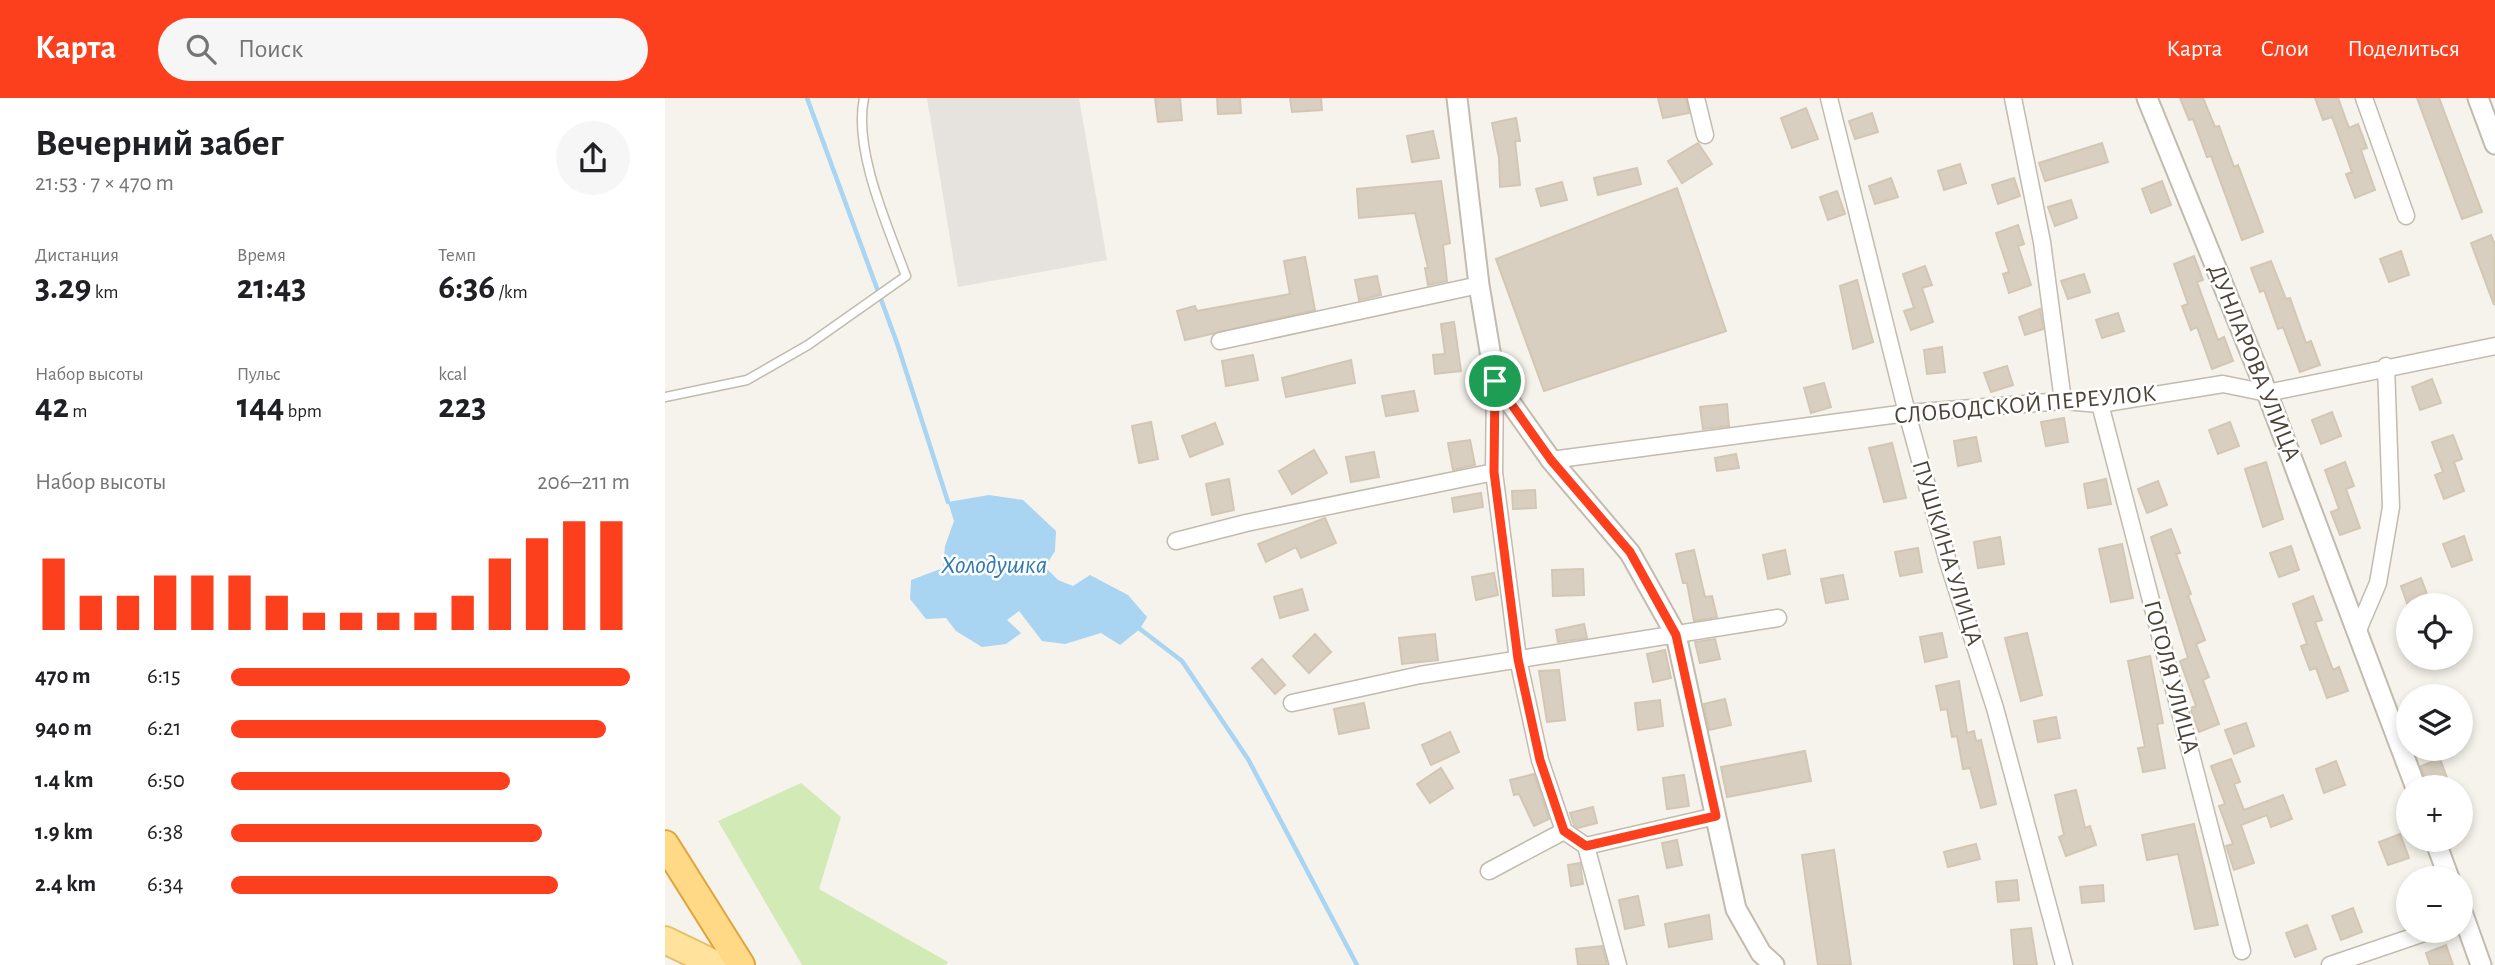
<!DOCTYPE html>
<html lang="ru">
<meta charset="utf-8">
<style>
body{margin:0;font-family:"Alegreya Sans",sans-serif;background:#f6f6f6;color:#202124;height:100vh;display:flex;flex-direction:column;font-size:26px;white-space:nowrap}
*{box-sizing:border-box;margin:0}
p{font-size:23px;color:#757577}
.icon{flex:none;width:38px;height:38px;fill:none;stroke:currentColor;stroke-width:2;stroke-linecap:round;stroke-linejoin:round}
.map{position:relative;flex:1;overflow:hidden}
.details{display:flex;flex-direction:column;background:#fff;width:665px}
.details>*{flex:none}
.tools{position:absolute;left:1731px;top:495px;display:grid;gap:14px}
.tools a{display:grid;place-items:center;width:77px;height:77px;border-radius:50%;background:#fff;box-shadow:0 4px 10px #0003;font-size:35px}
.pin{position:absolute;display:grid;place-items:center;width:60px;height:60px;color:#fff;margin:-30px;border:4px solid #fff;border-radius:50%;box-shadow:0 2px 7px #0007}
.round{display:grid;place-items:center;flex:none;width:74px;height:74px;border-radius:37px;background:#f6f6f6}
.headline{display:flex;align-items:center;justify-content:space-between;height:119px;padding:0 35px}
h1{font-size:38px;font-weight:700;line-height:52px}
.stats{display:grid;grid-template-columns:repeat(3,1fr);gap:10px;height:119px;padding:7px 35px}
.stats div{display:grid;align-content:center}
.stats b{font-size:35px;font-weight:700}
.stats small{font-size:19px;font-weight:400}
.stats p{font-size:19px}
.chart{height:196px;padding:14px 35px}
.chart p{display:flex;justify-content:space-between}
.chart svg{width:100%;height:126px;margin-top:7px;stroke:#fc3f1d;stroke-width:6}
ul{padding:0 35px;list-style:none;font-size:23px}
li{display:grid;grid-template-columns:112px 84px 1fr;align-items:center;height:52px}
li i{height:18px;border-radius:9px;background:#fc3f1d}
header{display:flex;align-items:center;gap:42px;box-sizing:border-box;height:98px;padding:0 35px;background:#fc3f1d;color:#fff}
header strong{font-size:33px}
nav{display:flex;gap:38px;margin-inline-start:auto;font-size:24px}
.search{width:490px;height:63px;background:#f6f6f6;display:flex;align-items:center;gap:18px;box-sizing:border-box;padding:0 24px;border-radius:38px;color:#757577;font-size:26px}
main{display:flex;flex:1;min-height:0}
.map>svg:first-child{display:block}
</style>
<header>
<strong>Карта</strong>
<div class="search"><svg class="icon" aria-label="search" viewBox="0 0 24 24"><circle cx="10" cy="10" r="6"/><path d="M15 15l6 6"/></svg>Поиск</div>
<nav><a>Карта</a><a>Слои</a><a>Поделиться</a></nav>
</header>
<main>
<section class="details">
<div class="headline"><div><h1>Вечерний забег</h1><p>21:53 · 7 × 470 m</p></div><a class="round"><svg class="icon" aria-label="share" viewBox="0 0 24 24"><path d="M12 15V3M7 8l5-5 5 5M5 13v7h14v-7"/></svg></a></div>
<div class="stats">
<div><p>Дистанция</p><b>3.29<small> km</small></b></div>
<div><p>Время</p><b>21:43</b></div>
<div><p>Темп</p><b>6:36<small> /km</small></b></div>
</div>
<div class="stats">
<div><p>Набор высоты</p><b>42<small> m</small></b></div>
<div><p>Пульс</p><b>144<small> bpm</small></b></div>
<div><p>kcal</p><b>223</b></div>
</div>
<div class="chart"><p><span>Набор высоты</span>206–211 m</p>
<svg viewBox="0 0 160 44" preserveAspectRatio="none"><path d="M5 44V19M15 44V32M25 44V32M35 44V25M45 44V25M55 44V25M65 44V32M75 44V38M85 44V38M95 44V38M105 44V38M115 44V32M125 44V19M135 44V12M145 44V6M155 44V6"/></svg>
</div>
<ul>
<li><b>470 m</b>6:15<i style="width:100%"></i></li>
<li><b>940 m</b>6:21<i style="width:94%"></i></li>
<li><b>1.4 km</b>6:50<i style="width:70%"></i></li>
<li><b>1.9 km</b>6:38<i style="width:78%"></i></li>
<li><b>2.4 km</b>6:34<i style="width:82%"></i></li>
</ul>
</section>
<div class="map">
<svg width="1830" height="867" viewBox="0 0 1830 867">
<rect width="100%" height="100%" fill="#f6f3ec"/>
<path fill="#e6e2dd" d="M262,0h152l28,162 -149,27z"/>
<path fill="#d2eab5" d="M136,685l40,34 -22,72 129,73 -2,3h-144l-84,-144z"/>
<path fill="#a9d4f2" d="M324,397l34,5 33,31 -1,20 -10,16 13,13 15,6 17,-11 38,20 19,22 -7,12 -20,16 -19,-12 -36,11 -23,-3 -23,-30 -12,9 14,13 -15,11 -24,3 -26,-16 -10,-13 -20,1 -16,-20 1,-19 32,-12 2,-22 9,-25 -6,-19z"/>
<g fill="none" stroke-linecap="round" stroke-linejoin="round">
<path stroke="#a9d4f2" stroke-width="4.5" d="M142,0l90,245 51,159
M475,531l42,32 66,98 109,206"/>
</g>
<path fill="#d8cfc1" stroke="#d3c7b4" stroke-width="2" d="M490,0h25l2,22 -24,2z
M552,0h23l1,15 -23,1z
M625,0h31l1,12 -30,2z
M993,0h28l3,15 -26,5z
M1515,0h23l12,29 4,-1 15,41 4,-2 25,67 -21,8 -31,-84 -4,1 -14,-38 -4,1z
M1650,0h23l11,30 9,-4 9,24 -6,2 14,40 -20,8 -9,-24 6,-2 -20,-55 -9,3z
M1752,0h22l43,114 -20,7z
M1141,10l12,31 -26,9 -11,-30z
M1207,15l6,19 -23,7 -6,-18z
M851,20l4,23h-5l5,44 -20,2 -1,-29 -7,-35z
M768,33l6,27 -27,4 -5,-26z
M1033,45l14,21 -30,19 -14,-22z
M1437,45l6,19 -63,19 -6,-18z
M1295,66l6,19 -22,7 -6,-19z
M972,70l4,16 -43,11 -4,-17z
M1226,80l7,19 -23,7 -6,-18z
M1349,80l6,18 -22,8 -6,-19z
M776,83l9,62 -7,2 4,36 -19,4 -3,-17h3l-13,-55 -56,5 -2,-29z
M1497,83l9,24 -20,8 -9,-24z
M897,84l5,18 -26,6 -5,-17z
M1012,90l49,143 -182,60 -48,-132z
M1172,93l8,23 -17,6 -8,-23z
M1406,102l6,18 -22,8 -7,-19z
M1353,127l6,19 -6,2 13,39 -22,8 -6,-19 6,-2 -13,-39z
M1826,137l4,10 -1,60 -23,-62z
M1736,153l8,24 -20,7 -9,-23z
M1529,158l9,24 -6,2 21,58 6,-3 9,24 -21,8 -15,-42 -6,3 -9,-24 6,-2 -14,-40z
M640,159l10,53 -130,30 -8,-29 18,-5 2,5 93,-17 -6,-33z
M1606,163l15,38 4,-1 16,45 5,-2 9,24 -20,7 -17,-45 -5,2 -14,-39 -4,2 -9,-24z
M1260,168l7,19 -10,3 11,34 -22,8 -7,-19 10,-3 -11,-34z
M1419,176l6,18 -22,7 -7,-18z
M712,178l4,19 -22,5 -4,-20z
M1192,182l16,62 -20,7 -13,-63z
M1375,211l3,20 -18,6 -6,-18z
M1453,215l6,18 -22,7 -6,-18z
M789,224l7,49 -26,3 -2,-19 12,-1 -4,-30z
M1277,249l3,25 -18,2 -3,-24z
M588,257l5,25 -32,6 -4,-25z
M686,262l4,23 -69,14 -4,-19z
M1342,268l6,19 -22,7 -7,-19z
M1767,281l9,24 -21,7 -8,-23z
M1159,285l7,24 -20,6 -7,-25z
M749,293l4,20 -32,5 -4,-20z
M1062,306l2,22 -26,3 -3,-22z
M1667,314l9,24 -20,8 -9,-24z
M1399,320l4,24 -22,4 -5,-24z
M486,324l7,37 -19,4 -7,-37z
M1565,324l9,24 -21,8 -9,-24z
M550,325l8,21 -33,13 -8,-21z
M1788,337l9,24 -8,3 10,29 -20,8 -9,-24 8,-3 -11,-30z
M1311,339l5,24 -23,5 -4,-25z
M805,342l5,25 -22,5 -5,-27z
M1227,345l14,55 -22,4 -15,-54z
M649,352l13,23 -35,21 -13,-23z
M709,354l5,25 -28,5 -5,-25z
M1071,356l3,14 -22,3 -2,-13z
M1601,364l17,57 -20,8 -18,-58z
M1680,364l9,24 -8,3 14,39 -20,7 -9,-23 8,-3 -14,-39z
M564,381l5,31 -22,5 -6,-31z
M1441,381l5,25 -23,4 -4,-24z
M1493,383l9,24 -20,8 -9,-24z
M870,392l1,18 -23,1 -1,-18z
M816,395l2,14 -29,5 -2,-14z
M660,420l11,25 -35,15 -5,-11 -30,15 -8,-18z
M1506,431l9,24 -4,1 15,40 -3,1 17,45 -9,4 13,33 -6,3 16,44 -20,8 -9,-24 6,-2 -16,-45 8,-3 -37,-121z
M1799,438l8,24 -20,7 -9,-23z
M1335,439l4,27 -26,4 -4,-26z
M1457,446l11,54 -22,4 -12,-53z
M1626,448l8,24 -20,7 -9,-24z
M1253,450l4,24 -22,4 -5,-24z
M1029,452l11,47 7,-1 5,21 -23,4 -7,-38h-4l-7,-29z
M1120,452l5,24 -22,5 -5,-24z
M918,471l1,26 -31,1 -1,-26z
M829,475l4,22 -22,5 -4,-23z
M1178,477l5,24 -22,4 -5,-24z
M1756,480l9,24 -22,4 -7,-20z
M637,491l6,21 -28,8 -6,-21z
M1648,498l9,24 -7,2 18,48 6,-3 9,24 -21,7 -11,-30 -6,2 -9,-24 6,-2 -14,-40z
M919,526l3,14 -29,4 -2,-12z
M1277,535l5,24 -22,5 -5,-25z
M1362,535l15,62 -21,6 -16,-63z
M650,536l16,18 -22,21 -16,-17z
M770,536l3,26 -36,4 -3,-26z
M1050,541l5,20 -20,4 -5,-21z
M1000,552l6,28 -18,4 -6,-28z
M1485,558l13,67 -6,1 8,44 -22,4 -5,-24 7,-1 -17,-86z
M597,561l23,26 -10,9 -23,-26z
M894,572l6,50 -18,2 -8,-51z
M1294,583l8,52 7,-2 2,10 5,-1 15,64 -15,4 -11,-40 -7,1 -6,-33 -5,1 -5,-28 -6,1 -5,-24z
M1060,601l6,26 -22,5 -5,-26z
M995,602l3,26 -25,4 -3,-27z
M699,605l5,25 -30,6 -5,-25z
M1391,619l4,21 -22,4 -4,-21z
M1581,625l8,23 -20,8 -9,-24z
M785,634l9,20 -28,13 -9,-20z
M1140,653l6,30 -84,16 -6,-30z
M1566,661l9,23 -6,2 10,26 39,-15 9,24 -21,8 -4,-12 -26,10 13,38 -20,7 -8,-24 7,-2 -14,-38 6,-2 -14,-38z
M1775,661l9,24 -21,5 -7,-22z
M1671,663l9,24 -21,8 -8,-24z
M776,670l12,20 -23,15 -13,-19z
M869,676l15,45 -15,7 -15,-32 -5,1 -4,-15z
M1019,677l5,31 -22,3 -4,-31z
M1411,692l9,38 5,-2 6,19 -30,11 -7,-19 5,-2 -9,-40z
M928,709l4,16 -19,5 -4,-3 -4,-12z
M1529,726l24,101 -23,4 -17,-75 -31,6 -5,-25z
M1735,736l9,24 -21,7 -9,-23z
M1012,742l5,25 -15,3 -5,-25z
M1311,746l4,15 -32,8 -4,-15z
M1169,752l17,115h-33l-16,-110z
M915,765l3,21 -12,2 -3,-21z
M1352,782l2,20 -21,2 -2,-20z
M1438,787l1,16 -22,2 -2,-16z
M973,798l6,29 -19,4 -6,-29z
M1688,810l9,24 -21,8 -9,-24z
M1044,817l3,24 -43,8 -4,-23z
M1642,827l9,24 -21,8 -9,-24z
M1366,830l6,37h-23l-3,-35z
M1781,847l7,20h-23l-4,-12z
M937,848l5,19h-29l-2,-16z"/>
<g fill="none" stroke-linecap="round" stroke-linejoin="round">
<g stroke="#c2bbae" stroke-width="11">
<path id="service" d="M0,299l82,-17 61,-35 98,-69c-18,-49 -53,-126 -42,-178"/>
</g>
<g stroke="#c2bbae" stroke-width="19">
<path id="minor" d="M1031,0l9,37
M1164,0l78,315 41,149 47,146 69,257
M1348,0l29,144 21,159
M1699,0l42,118
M555,243l259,-56
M830,283l-1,91 24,187 22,101 24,71
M1435,306l142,547
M886,362l356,-47 156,-12 37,3 123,-20 44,9 228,-47
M511,443l70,-18 248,-51
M1693,532l20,-47 13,-76 -5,-141
M627,605l128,-28 358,-57
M921,748l32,119
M824,773l75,-40 22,15 130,-30
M1665,867l100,-34"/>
</g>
<g stroke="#c2bbae" stroke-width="23">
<path id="tertiary" d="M792,0l22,187 16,96 56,79 79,93 46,82 60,274 25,44 13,12
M1482,0l120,295 149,395
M1813,0l17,46
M1770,742l14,38
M1796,811l20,56"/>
</g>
<g stroke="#e6c16a" stroke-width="30">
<path id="primary" d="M0,842l52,25"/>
</g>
<g stroke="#e0a43c" stroke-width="30">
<path id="trunk" d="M0,746l76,121"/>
</g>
<use href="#service" stroke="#fff" stroke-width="8"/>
<use href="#minor" stroke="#fff" stroke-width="16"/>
<use href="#tertiary" stroke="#fff" stroke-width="19"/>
<use href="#primary" stroke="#ffe39c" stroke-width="26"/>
<use href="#trunk" stroke="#ffd985" stroke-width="26"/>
</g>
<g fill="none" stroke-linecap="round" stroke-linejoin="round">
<g stroke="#fff" stroke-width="14">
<path id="route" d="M830,283l56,79 79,92 46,83 40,181 -130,30 -22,-15 -24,-71 -22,-101 -24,-187z"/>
</g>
<use href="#route" stroke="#fc3f1d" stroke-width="9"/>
</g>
<g text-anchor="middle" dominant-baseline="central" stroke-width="5" stroke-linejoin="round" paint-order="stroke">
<g font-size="24" fill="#4b4439" stroke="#fff">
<text transform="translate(1589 265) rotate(68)">ДУНЛАРОВА УЛИЦА</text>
<text transform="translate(1360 307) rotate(-5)">СЛОБОДСКОЙ ПЕРЕУЛОК</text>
<text transform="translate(1282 455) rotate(73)">ПУШКИНА УЛИЦА</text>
<text transform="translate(1506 579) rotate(75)">ГОГОЛЯ УЛИЦА</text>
</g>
<g font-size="26" font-style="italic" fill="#2e7ab2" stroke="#fff">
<text x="329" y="467">Холодушка</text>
</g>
</g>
</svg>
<div class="tools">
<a><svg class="icon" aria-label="locate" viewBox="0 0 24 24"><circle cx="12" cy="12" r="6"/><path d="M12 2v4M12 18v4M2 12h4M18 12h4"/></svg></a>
<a><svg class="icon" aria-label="layers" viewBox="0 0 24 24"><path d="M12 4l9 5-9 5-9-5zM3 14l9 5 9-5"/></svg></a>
<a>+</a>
<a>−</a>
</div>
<div class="pin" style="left:830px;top:283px;background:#1e9e55"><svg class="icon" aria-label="arrive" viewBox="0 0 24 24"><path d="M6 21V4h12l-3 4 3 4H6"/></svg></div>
</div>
</main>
